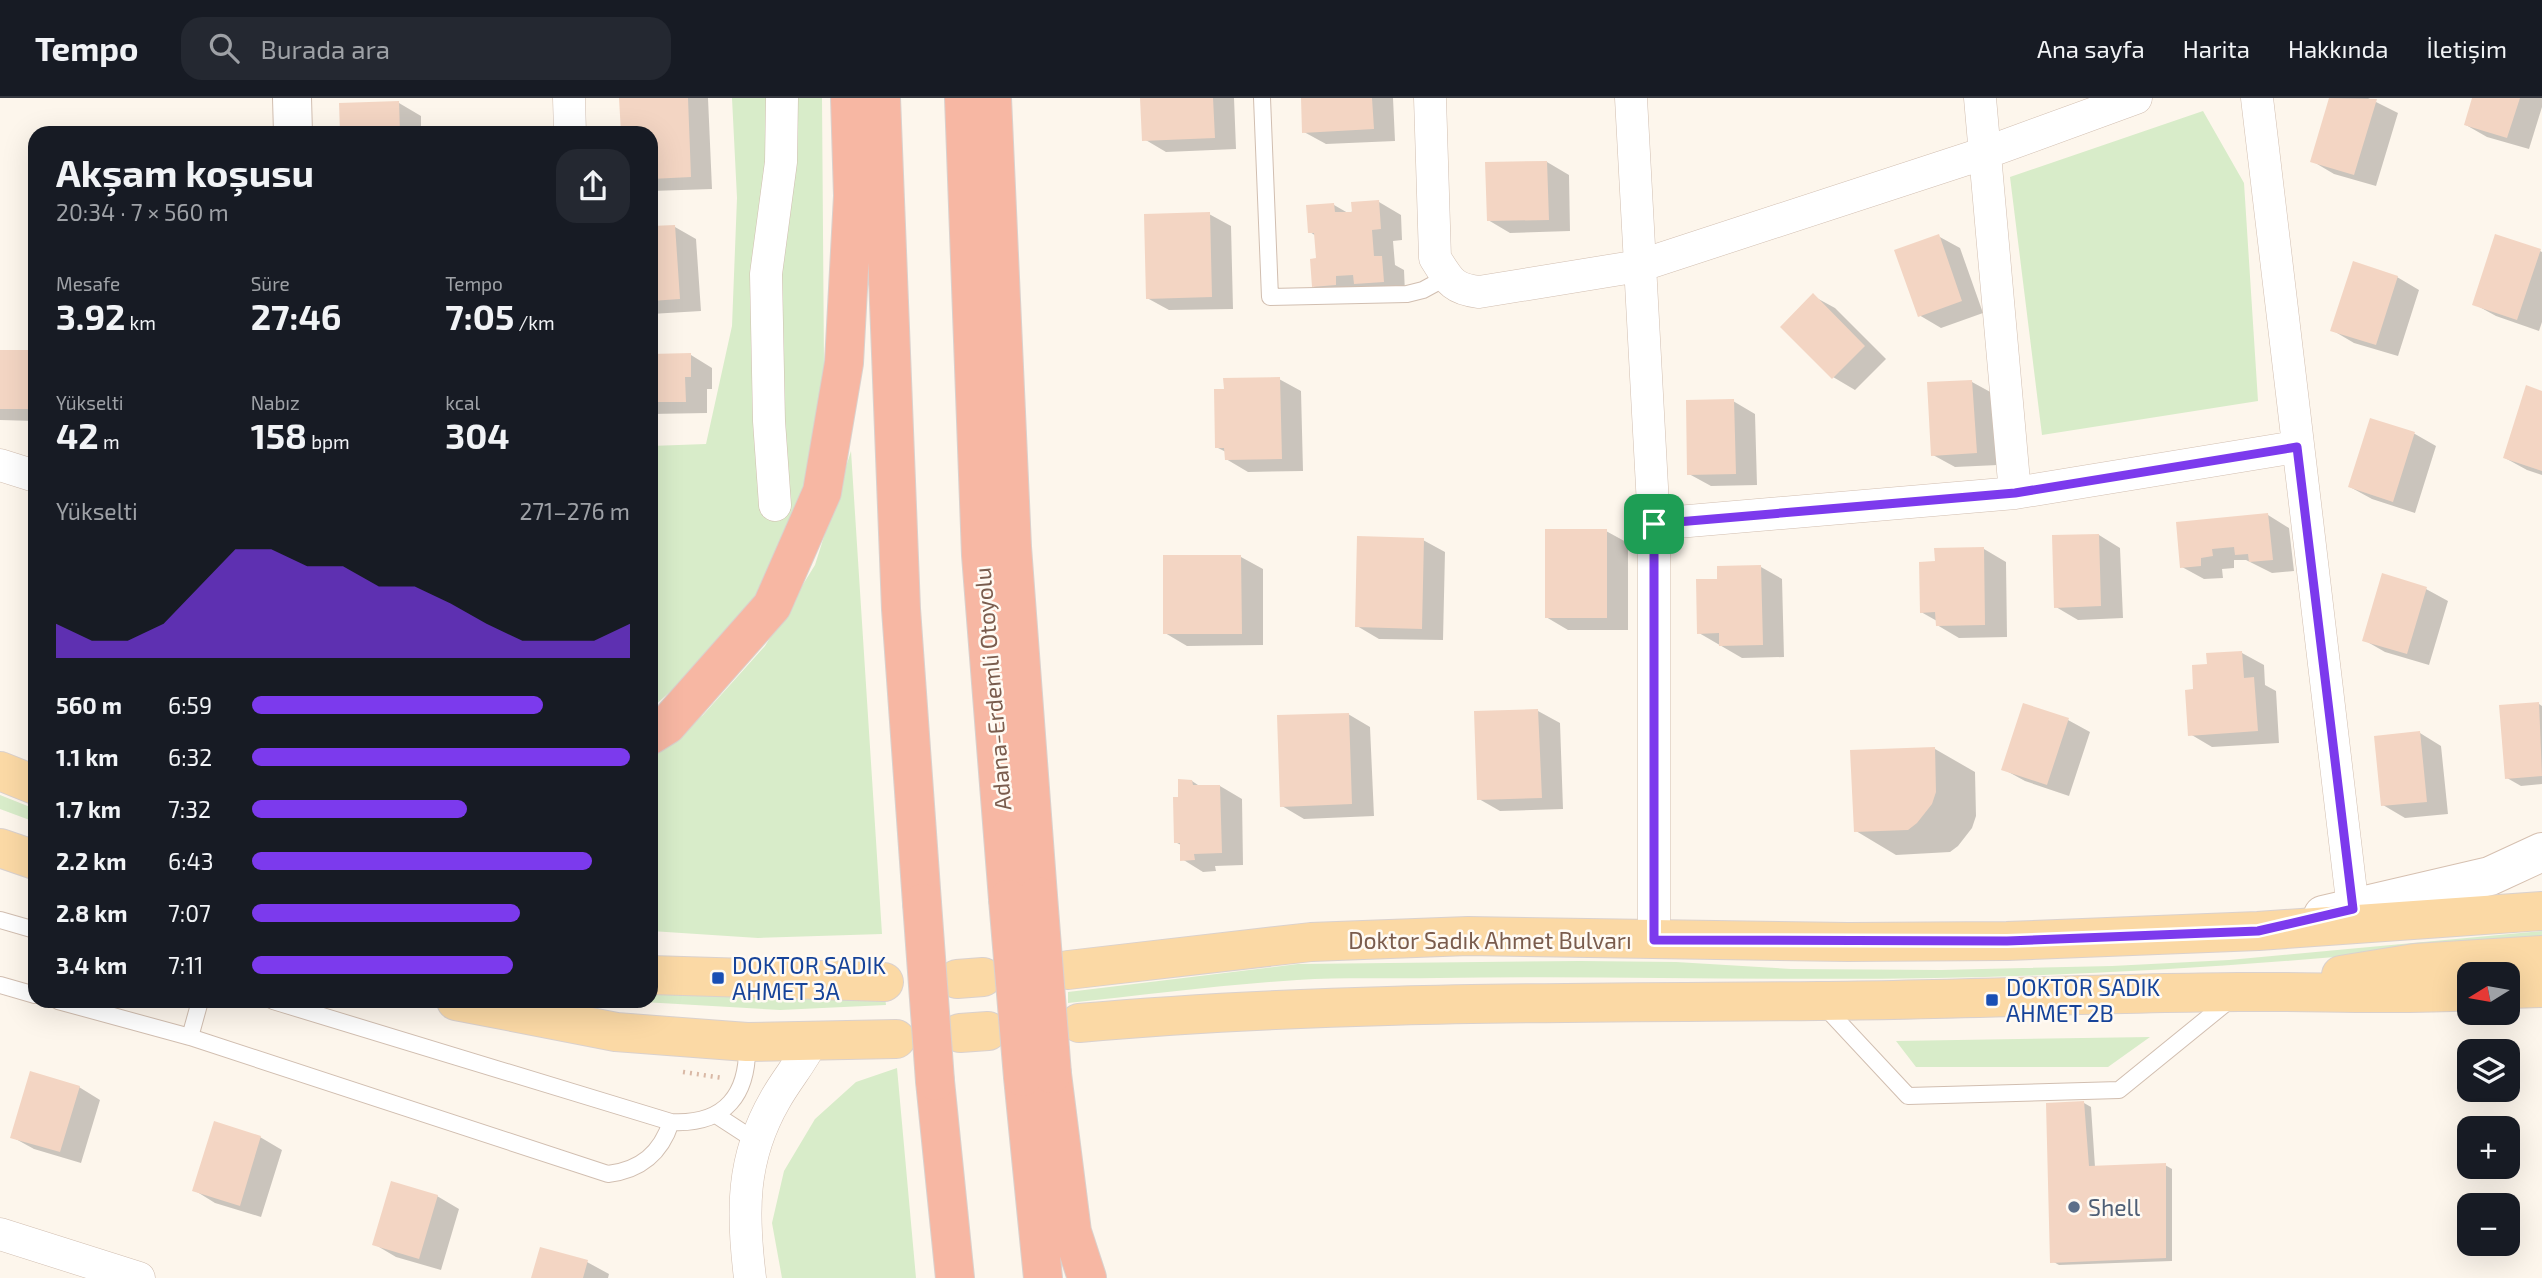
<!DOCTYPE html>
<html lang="tr">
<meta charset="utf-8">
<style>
body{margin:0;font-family:"Exo 2",sans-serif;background:#242831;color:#f1f3f6;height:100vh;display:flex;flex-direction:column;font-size:26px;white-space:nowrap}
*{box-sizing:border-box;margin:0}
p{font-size:23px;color:#9ea1a6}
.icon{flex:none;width:38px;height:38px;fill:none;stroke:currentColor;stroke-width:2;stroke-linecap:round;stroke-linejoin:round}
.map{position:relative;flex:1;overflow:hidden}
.sheet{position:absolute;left:28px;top:28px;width:630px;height:882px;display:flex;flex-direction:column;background:#171b24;border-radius:21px;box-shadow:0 7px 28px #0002}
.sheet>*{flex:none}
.needle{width:46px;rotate:259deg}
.tools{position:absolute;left:2457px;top:864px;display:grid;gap:14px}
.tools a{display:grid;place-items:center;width:63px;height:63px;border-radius:14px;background:#171b24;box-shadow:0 7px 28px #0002;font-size:35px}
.pin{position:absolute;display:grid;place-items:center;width:60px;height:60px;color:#fff;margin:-30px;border-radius:14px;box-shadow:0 4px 10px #0006}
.round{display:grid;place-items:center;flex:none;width:74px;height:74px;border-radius:21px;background:#242831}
.overview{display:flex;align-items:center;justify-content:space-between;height:119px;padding:0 28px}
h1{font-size:38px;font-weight:700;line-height:52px}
.figures{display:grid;grid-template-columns:repeat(3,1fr);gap:10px;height:119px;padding:7px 28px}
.figures div{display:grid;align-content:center}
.figures b{font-size:35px;font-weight:700}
.figures small{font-size:19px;font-weight:400}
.figures p{font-size:19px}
.chart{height:196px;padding:14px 28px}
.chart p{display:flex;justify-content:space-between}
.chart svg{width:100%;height:126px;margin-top:7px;fill:#7c3aed;opacity:.7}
ul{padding:0 28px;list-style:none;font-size:23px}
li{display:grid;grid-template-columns:112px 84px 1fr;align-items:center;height:52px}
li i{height:18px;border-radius:9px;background:#7c3aed}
header{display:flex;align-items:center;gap:42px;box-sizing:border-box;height:98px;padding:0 35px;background:#171b24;border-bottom:2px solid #363941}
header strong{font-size:33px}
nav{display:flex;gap:38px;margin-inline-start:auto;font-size:24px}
.search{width:490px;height:63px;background:#242831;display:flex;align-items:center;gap:18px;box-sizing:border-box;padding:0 24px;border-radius:21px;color:#9ea1a6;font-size:26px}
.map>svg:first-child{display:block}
</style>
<header>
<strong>Tempo</strong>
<div class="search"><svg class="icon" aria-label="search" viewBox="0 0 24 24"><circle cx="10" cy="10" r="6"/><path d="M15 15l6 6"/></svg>Burada ara</div>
<nav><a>Ana sayfa</a><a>Harita</a><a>Hakkında</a><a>İletişim</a></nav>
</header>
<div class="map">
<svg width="2542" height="1180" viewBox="0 0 2542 1180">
<rect width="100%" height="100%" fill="#fdf6ec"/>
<path fill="#d8ecc9" d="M732,0h90l2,268 -25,148 -33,73 -58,70 -57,52v-263l55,-2 26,-118 5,-128z
M2203,13l41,72 14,218 -216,34 -32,-258z
M851,353l31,483 -124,4 -107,-7v-173l52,-43 62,-69 50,-81z
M0,697l35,14v13l-35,-13z
M2542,833v7c-202,20 -404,37 -607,40 -166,3 -332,-3 -497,0 -47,1 -95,-1 -141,2 -77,5 -153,15 -229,23v-11l230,-28 282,-3 96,1 115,7 150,1 171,-4 117,-6z
M651,889l233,1 2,17 -106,5 -154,-9h25z
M2150,939l-42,30h-192l-20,-26z
M897,970l19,210h-134l-10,-55 12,-52 31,-52 41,-37z"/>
<path fill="#0003" d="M621,0h87l4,91 -61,2v-58h-29z
M1142,0h92l2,51 -70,3 -22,-13z
M1302,0h91l2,43 -69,3 -22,-12z
M2331,0h37l30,15 -22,73 -42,-12 -22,-13z
M2474,0h68v9l-13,42 -42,-12 -21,-12z
M399,5l22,13v17h-78z
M1547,64l22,13 1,56 -60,2 -22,-13z
M1379,104l22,13 1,25 -9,1 2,24 9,5 1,23 -70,5 -22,-12 5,-27 -2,-23 -6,-4 24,-27 14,8z
M1209,116l22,12 2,83 -64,1 -22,-12z
M675,129l21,12 5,72 -50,3v-86z
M1938,138l22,12 23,65 -42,15 -22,-13z
M2540,153l2,1v70l-3,9 -43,-15 -22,-12z
M2397,179l22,13 -21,66 -44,-13 -22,-13z
M1813,198l22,12 51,51 -31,31 -22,-13z
M0,254h35v69l-35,-1z
M691,257l21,13v21h-5v24l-56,1v-58z
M1279,281l22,12 2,80 -55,1 -22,-13v-7l-10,-5z
M1972,284l22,12 4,71 -43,2 -22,-12z
M2542,295v82l-15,-5 -22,-12z
M1733,303l22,13 2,71 -46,1 -22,-12z
M2371,322l44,14 21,12 -21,67 -43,-14 -22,-12z
M2268,417l21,13 5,43 -22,2 -26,-13h-12v8l-12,1 1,9 -19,1 -22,-12z
M1606,433l22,12v87h-60l-22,-13z
M2099,437l21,13 3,70 -45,2 -22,-13z
M1423,442l22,12 -2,88 -64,-1 -22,-13z
M1984,451l22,13 1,75 -48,1 -22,-13v-4l-16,-9 16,-49z
M1241,459l22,12v76l-76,1 -22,-13z
M1761,469l21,12 2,78 -42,1 -43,-25 19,-52z
M2426,491l22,12 -19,64 -44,-13 -21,-12z
M2242,555l22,12 1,20 11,6 3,52 -67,4 -22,-13 5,-43z
M2539,606l3,2v78l-21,2 -14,-8z
M1538,613l22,12 3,86 -63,2 -21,-12z
M1348,616l22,13 4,89 -70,3 -22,-13z
M2068,622l22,12 -21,64 -44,-15 -22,-12z
M2420,635l21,13 7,68 -43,4 -22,-13z
M1935,651l40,23 1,44 -4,12 -14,18 -8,6 -54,3 -40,-24z
M1192,683l9,6 19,-1 22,13 1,66 -28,1 1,5 -13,1 -21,-13 -1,-14 -6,-3z
M79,989l21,13 -19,63 -47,-14 -22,-12z
M2084,1005l7,4 4,60 70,-2 7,4v92l-113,4 -7,-4z
M260,1039l22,13 -21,67 -46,-14 -21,-13z
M437,1098l22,13 -18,61 -45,-13 -22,-13z
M587,1164l22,12 -1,4h-75z"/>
<path fill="#f3d5c3" d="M619,0h69l3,79 -40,2v-46h-30z
M1140,0h73l2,40 -73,3z
M1301,0h71l2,31 -72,4z
M2329,0l48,1 -23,76 -44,-13z
M2472,0h48l-13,40 -43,-13z
M399,3l1,32h-60l-1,-30z
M1547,63l2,59 -62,1 -2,-59z
M1379,102l2,29 -9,1 2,26h8l2,26 -30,2 -1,-9 -17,1v9l-24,2 -2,-28 6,-1 -2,-25h-6l-2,-28 28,-2 1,9h17l-1,-10z
M1210,114l2,85 -66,2 -2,-85z
M675,127l5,74 -29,2v-75z
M1939,136l23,67 -44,16 -24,-67z
M2495,136l46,15 -24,71 -45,-15z
M2353,163l45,15 -22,69 -46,-14z
M1813,195l52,53 -33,33 -52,-52z
M0,252h35v59h-35z
M691,255v24h-6l1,25h-35v-48z
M1280,279l2,82 -57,1 -1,-12h-9l-1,-59h10l-1,-11z
M1972,282l5,73 -46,3 -4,-74z
M2526,287l16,6v80l-39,-13z
M1734,301l2,75 -49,1 -1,-75z
M2370,320l45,14 -22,70 -45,-15z
M2268,415l5,47 -24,2 -1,-8 -13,1 -1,-8 -22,2 1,7 -12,2v8l-21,2 -4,-46z
M1545,431h62v89h-62z
M2099,436l2,72 -47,2 -2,-73z
M1357,438l67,2 -2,91 -67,-2z
M1984,449l1,78 -49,1 -1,-14 -15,1 -1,-51 16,-1 -1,-13z
M1163,457h78l1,79h-79z
M1761,467l2,80 -44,1v-13l-22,1 -1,-55h21v-13z
M2382,475l45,14 -20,67 -45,-13z
M2242,553l2,27 10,-1 4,54 -70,5 -3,-46 8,-1 -1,-24 15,-1 -1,-11z
M2539,604l3,74 -37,3 -6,-74z
M2023,605l46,15 -22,67 -46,-15z
M1538,611l4,89 -65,2 -3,-89z
M1349,615l3,91 -72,3 -3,-92z
M2420,633l7,71 -46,4 -7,-70z
M1935,649l1,45 -4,12 -15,19 -9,7 -54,2 -4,-82z
M1178,681l14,1 1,5h27l2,68 -28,1 1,6 -15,1v-18h-6l-1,-46h5z
M30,973l50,15 -20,66 -50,-14z
M2084,1003l5,65 77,-3v95l-116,5 -4,-160z
M214,1023l47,15 -21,70 -48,-15z
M391,1083l47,14 -19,64 -47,-14z
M540,1149l48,13 -5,18h-52z"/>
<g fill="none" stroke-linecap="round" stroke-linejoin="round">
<g stroke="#d1beb0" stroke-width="18">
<path id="service" d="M1262,0l8,199 137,-3 16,-4 24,-13
M0,822l35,10
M0,887l35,10
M58,903l132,36 418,137c33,-4 53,-21 63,-52
M273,903l398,121c55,3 78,-28 76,-80
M1824,908l84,90 211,-6 112,-91
M190,939l10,-36
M716,1017l40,26"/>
</g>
<g stroke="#d1beb0" stroke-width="33">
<path id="minor" d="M569,0l1,35
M1430,0l5,160c14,22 17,31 44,34l160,-26 346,-113 151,-55
M1631,0l23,426v416
M1980,0l35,395
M2257,0l96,811
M0,367l35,11
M775,407l-6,-84 -3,-147 15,-112 1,-64
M1654,426l361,-31 281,-46
M0,1136l139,44
M750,1180c-8,-65 -9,-119 25,-178 11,-20 27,-38 37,-59"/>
</g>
<g stroke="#d1beb0" stroke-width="40">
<path id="tertiary" d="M292,0l1,35"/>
</g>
<g stroke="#d6c0b0" stroke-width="40">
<path id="secondary" d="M2323,817l167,-39 52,-24"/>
</g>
<g stroke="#dad1cd" stroke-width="40">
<path id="primary" d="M0,673l35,14
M0,750l35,12
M1068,872l243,-28 157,-6 380,6 159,-1 251,-10 284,-20
M651,877l233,7
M2341,877l74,-12 127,-8
M957,881l26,-2
M2508,891l34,-1
M456,903l160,31 131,10 149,-3
M1079,925c246,-22 494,-20 740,-22 140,-1 280,-8 420,-9 77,-1 153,4 230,-1
M960,935l28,-2"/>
</g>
<g stroke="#dad1cd" stroke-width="40">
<path id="motorway" d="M881,0l20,511 21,294
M964,0l17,457 27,344
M992,0l20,449 26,349
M651,637l16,-10 105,-119 50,-114 22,-129 9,-167 -3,-98
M1052,976l20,158 15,46
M1023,979l20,201
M935,983l20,197"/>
</g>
<path stroke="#d9b8a5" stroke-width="4.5" stroke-dasharray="2 5" stroke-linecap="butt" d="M683,974l40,6"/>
<use href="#service" stroke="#fff" stroke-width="16"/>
<use href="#minor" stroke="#fff" stroke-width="32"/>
<use href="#tertiary" stroke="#fff" stroke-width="38"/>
<use href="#secondary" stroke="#fff" stroke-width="38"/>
<use href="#primary" stroke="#fbd9a5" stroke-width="38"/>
<use href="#motorway" stroke="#f7b7a3" stroke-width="38"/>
<g stroke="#dad1cd" stroke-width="40" stroke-linecap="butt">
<path id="motorway-bridge" d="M1038,798l14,178
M1008,801l15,178
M922,805l13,178"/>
</g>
<use href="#motorway-bridge" stroke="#f7b7a3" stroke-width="38"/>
</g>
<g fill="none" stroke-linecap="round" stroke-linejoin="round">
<g stroke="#fff" stroke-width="14">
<path id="route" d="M2297,349l56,462 -95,22 -251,10 -353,-1v-416l361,-31z"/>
</g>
<use href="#route" stroke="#7c3aed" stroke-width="9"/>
</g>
<g fill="#1a4fb4" stroke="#fffaf3" stroke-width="2.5">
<rect x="711" y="873" width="14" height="14" rx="3.5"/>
<rect x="1985" y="895" width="14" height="14" rx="3.5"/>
</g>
<circle fill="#5c6f8a" stroke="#fffaf3" stroke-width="2.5" cx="2074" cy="1109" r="7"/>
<g text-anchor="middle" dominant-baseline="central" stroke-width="5" stroke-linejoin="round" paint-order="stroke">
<g font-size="23" fill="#7a5c4d" stroke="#fffaf3">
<text transform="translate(992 591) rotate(-95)">Adana-Erdemli Otoyolu</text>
<text x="1490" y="842">Doktor Sadık Ahmet Bulvarı</text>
</g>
<g font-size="23" fill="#164399" stroke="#fffaf3" text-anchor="start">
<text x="732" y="867">DOKTOR SADIK<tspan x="732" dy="26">AHMET 3A</tspan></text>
<text x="2006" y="889">DOKTOR SADIK<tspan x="2006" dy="26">AHMET 2B</tspan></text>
</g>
<g font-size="23" fill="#4e5e75" stroke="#fffaf3" text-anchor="start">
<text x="2088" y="1109">Shell</text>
</g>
</g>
</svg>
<div class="tools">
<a><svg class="needle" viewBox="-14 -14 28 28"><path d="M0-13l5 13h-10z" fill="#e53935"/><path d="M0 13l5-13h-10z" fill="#9ea1a6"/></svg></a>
<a><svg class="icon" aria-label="layers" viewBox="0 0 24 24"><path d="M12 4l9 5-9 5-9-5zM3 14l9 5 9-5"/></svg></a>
<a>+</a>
<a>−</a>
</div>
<div class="pin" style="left:1654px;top:426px;background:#1e9e55"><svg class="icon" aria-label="arrive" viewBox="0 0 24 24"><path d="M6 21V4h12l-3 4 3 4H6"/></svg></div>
<section class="sheet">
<div class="overview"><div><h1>Akşam koşusu</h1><p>20:34 · 7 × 560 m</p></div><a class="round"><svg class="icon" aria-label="share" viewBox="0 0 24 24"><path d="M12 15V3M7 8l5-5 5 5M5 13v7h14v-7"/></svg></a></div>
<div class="figures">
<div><p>Mesafe</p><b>3.92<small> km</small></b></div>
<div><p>Süre</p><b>27:46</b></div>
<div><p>Tempo</p><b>7:05<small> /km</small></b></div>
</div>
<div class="figures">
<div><p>Yükselti</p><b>42<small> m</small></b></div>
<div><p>Nabız</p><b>158<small> bpm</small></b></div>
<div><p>kcal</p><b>304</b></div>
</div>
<div class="chart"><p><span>Yükselti</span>271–276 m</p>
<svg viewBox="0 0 160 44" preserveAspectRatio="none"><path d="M0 44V32L10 38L20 38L30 32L40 19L50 6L60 6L70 12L80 12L90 19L100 19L110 25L120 32L130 38L140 38L150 38L160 32V44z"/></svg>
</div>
<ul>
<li><b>560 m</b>6:59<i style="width:77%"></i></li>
<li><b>1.1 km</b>6:32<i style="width:100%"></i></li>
<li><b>1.7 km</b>7:32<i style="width:57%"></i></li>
<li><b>2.2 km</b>6:43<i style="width:90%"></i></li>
<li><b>2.8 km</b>7:07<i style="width:71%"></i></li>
<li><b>3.4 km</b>7:11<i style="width:69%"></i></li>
</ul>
</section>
</div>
